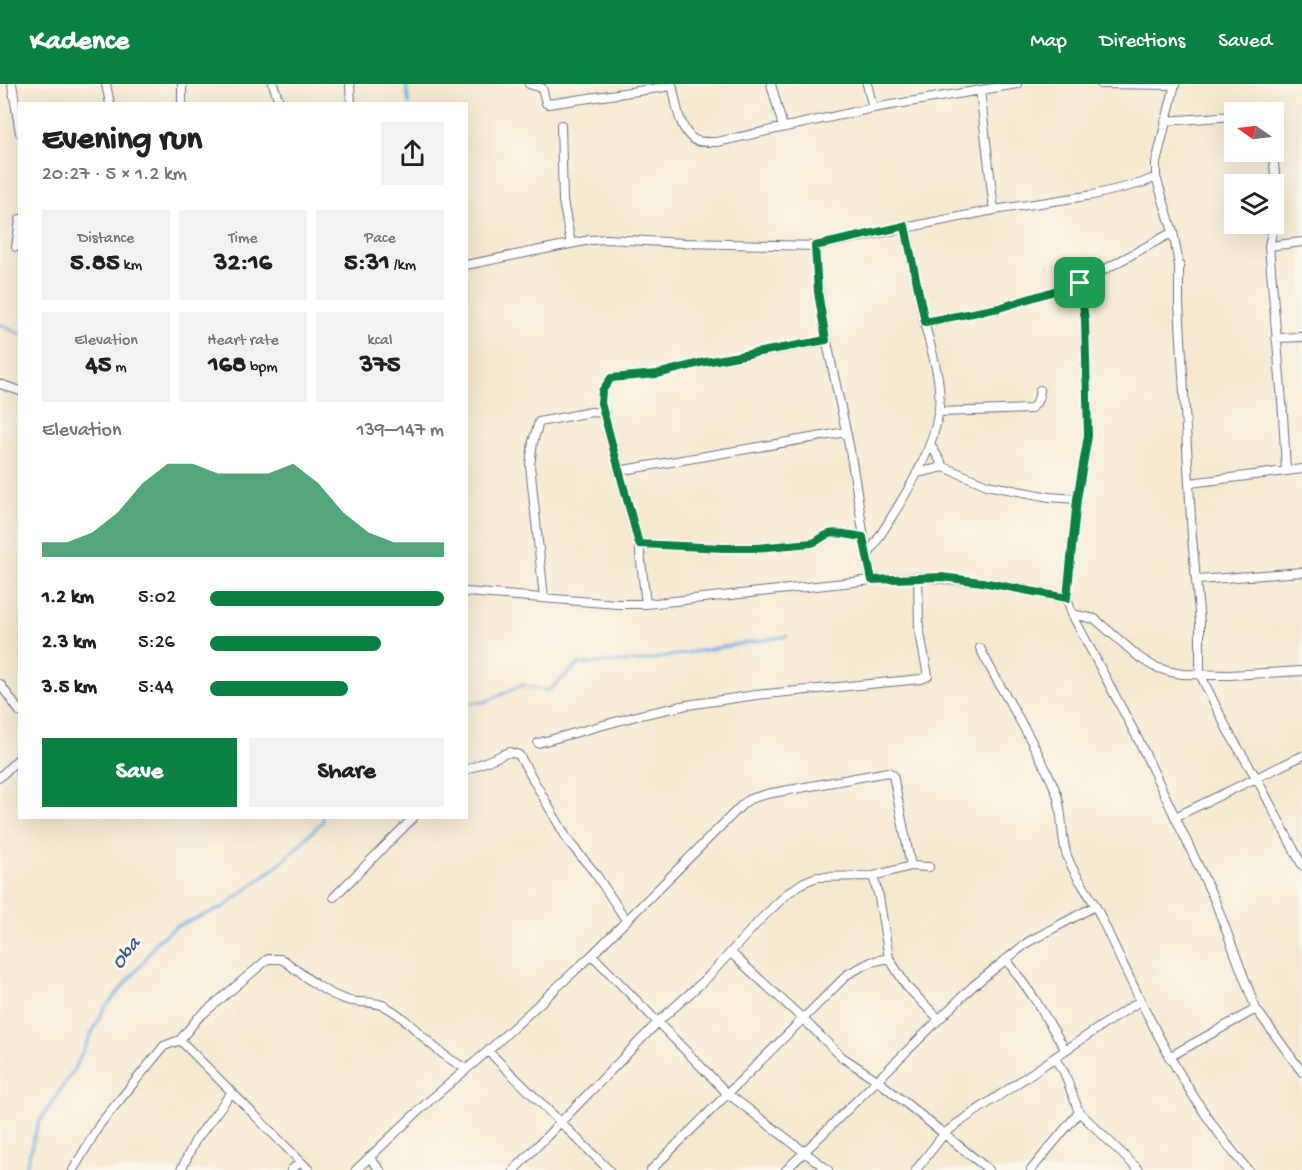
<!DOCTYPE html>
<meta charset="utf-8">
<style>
body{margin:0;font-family:"Gochi Hand",sans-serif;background:#f2f2f2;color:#202124;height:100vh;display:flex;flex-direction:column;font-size:22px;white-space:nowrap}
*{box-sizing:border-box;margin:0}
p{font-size:20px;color:#757577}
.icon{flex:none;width:33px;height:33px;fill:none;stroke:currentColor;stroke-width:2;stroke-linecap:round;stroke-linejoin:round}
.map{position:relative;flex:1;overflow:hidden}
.sheet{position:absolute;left:18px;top:18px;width:450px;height:717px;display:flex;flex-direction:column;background:#fff;border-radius:0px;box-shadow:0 6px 24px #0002}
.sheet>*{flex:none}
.needle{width:39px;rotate:284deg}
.controls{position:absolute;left:1224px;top:18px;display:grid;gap:12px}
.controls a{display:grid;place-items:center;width:60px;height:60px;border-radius:0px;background:#fff;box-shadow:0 6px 24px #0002;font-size:30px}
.pin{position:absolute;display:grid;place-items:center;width:51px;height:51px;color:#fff;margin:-26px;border-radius:12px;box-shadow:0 3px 9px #0006}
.round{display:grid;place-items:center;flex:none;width:63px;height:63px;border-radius:0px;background:#f2f2f2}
.head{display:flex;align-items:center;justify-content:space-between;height:102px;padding:0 24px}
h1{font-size:33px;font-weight:700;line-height:45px}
.metrics{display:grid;grid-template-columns:repeat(3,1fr);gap:9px;height:102px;padding:6px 24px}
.metrics div{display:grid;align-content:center;border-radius:0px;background:#f2f2f2;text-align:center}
.metrics b{font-size:26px;font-weight:700}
.metrics small{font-size:16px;font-weight:400}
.metrics p{font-size:16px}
.chart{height:168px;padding:12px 24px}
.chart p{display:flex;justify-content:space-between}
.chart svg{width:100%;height:108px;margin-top:6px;fill:#0b8043;opacity:.7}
.action{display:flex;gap:12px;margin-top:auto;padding:12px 24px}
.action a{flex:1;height:69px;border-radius:0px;background:#0b8043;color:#fff;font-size:24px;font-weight:700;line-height:69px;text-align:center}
.action a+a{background:#f2f2f2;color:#202124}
ul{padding:0 24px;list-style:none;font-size:20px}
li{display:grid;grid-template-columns:96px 72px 1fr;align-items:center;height:45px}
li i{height:15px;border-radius:8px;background:#0b8043}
header{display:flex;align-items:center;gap:36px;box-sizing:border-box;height:84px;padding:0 30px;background:#0b8043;color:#fff}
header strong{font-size:28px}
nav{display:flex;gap:33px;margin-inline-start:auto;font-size:21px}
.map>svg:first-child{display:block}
</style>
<header>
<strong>Kadence</strong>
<nav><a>Map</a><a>Directions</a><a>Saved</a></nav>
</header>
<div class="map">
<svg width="1302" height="1086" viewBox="0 0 1302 1086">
<rect width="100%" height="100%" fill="#fbf7ec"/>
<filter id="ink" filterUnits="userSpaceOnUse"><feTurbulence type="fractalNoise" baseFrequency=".0167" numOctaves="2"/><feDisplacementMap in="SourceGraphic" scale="12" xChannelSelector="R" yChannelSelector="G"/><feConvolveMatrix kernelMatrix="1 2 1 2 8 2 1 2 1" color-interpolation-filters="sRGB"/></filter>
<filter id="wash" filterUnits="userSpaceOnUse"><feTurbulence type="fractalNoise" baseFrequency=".008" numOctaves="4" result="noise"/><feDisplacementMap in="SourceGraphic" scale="24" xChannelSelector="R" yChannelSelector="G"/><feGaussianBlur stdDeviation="1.35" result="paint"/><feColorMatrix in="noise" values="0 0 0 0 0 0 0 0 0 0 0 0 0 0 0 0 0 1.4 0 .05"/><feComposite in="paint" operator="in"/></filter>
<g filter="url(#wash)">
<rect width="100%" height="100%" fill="#f5e8d0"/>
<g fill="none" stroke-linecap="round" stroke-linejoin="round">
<path stroke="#71a9e0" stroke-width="3" d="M406,0l3,20
M0,240l20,10
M466,619l19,-1 37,-17 26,6 31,-27 62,-3 146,-25
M25,1086l13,-46 35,-53 31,-62 38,-45 14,-22 21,-16 47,-19 58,-45 41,-41v-3"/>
</g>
</g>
<g filter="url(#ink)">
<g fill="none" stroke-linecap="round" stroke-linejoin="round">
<g stroke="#677086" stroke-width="10">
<path id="minor" d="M12,0l8,49
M106,0l4,20
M182,0v20
M273,0l7,20
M350,0l1,20
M529,0l13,4 4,15 2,1 124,-18
M672,0c4,16 6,44 21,55 6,4 16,3 24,3l156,-34 144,-24
M771,0l12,43
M867,0l6,24
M1101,0l73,1
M1175,0l-19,79v14l17,55 6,33v38l13,234 8,86v51l28,57 29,48 45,86
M980,6l14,120
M1165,37l69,-5
M561,41l2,76 8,43
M1272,68c6,32 5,63 -3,94l14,168 3,56
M815,162c2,63 18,123 31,185 11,49 15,100 26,149
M1269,162l33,-4
M16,163l4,-28
M466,181l124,-25 16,-1 79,4 130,3 179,-36 99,-15 49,-12 14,-6
M925,238l74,-14 81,-25 93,-51
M1276,254l26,-1
M0,300l20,7
M939,328l91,-3c7,-5 9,-10 10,-19
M930,360l14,23 43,18 62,12 28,2
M618,387l228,-39
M917,389l27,-6
M1190,399l112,-14
M639,460l84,4h33l56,-5c7,-2 10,-7 17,-9 9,-3 24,2 34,3
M867,473c25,-43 63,-93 71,-142 6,-32 -7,-64 -14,-94 -6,-32 -12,-63 -19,-95
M1198,496l104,-8
M466,508l151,12h29l226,-24 46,-3 64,5 85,16 5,16 23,5 45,39 13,8 14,5 15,3 47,1 73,-4
M544,514l-14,-133 3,-23 6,-20 52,-10 14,1
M1067,514l10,-99 11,-63 -3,-116 -5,-37
M646,520l-7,-60 -38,-141c0,-11 3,-16 10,-25l46,-4 43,-11 126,-22
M1072,530l68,129 75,158 41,108 46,63
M980,564c23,47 55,93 75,141 9,21 5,46 12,67 7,20 22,36 31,55 42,91 84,183 150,259
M0,600l20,28
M538,659l102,-28 47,-10 69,-10 165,-16 7,-3 -9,-48 -1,-51
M466,686l43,-18 10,3 50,87 26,31 31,47
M0,693l20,-20
M1175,733l127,-61
M873,792l6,21 10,61 18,29 31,31
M334,813l79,-79
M731,869l71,65 40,39 35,23 112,90
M592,871l135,138 101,77
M1006,875l28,39 31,51
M180,956l129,130
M488,967l121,119
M1169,973l87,-48
M1055,975l9,13 15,40 60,58
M369,1073l11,13
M73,1086l27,-46 64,-78 16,-6 18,-22 70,-59h12l5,2c19,15 39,32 62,39 14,4 29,0 41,8 19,10 33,29 50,42 8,7 18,13 27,18
M181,1086l14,-29 37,-49
M291,1086l10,-8
M356,1086l73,-69 59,-50 104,-96 151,-151 7,-5 17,-5 121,-22 5,3 18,91
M514,1086l145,-149 48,-43 53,-58 28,-27 16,-11 13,-5 56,-1 38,-10 18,1
M651,1086l197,-196 23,-12 18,-4
M786,1086l187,-184 55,-44 67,-36
M916,1086l28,-36 14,-11c61,-40 120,-83 182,-122
M1031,1086l48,-58"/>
</g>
<use href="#minor" stroke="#fff" stroke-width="8"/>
</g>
</g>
<g fill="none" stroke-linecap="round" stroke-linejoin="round" filter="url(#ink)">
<g stroke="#fff" stroke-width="12">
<path id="route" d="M905,142l20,96 74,-14 81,-25 5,37 3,116 -11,63 -10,99 -85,-16 -41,-5 -69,3 -9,-43c-10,-1 -25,-6 -34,-3 -7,2 -10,7 -17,9l-56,5h-33l-84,-4 -38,-141 1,-12 9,-13 46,-4 43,-11 126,-23 -8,-48 -3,-46z"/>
</g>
<use href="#route" stroke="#0b8043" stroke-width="8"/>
</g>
<g text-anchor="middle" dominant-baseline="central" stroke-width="6" stroke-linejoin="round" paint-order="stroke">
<g font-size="20" font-style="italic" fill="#395a8c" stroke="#fbf7ec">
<text transform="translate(127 870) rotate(-52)">Oba</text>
</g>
</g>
</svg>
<div class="controls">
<a><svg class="needle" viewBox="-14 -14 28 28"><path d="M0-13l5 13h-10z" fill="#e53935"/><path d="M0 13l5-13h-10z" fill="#757577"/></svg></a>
<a><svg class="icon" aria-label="layers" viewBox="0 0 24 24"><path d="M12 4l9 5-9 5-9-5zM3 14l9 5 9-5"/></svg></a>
</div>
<div class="pin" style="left:1080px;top:199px;background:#1e9e55"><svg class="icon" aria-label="arrive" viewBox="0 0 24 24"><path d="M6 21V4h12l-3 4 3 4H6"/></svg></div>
<section class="sheet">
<div class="head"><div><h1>Evening run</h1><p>20:27 · 5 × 1.2 km</p></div><a class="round"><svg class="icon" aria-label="share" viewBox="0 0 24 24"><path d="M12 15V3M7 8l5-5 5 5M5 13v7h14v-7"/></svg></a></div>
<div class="metrics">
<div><p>Distance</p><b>5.85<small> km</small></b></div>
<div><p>Time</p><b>32:16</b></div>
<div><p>Pace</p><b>5:31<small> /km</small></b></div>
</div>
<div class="metrics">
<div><p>Elevation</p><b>45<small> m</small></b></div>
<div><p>Heart rate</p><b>168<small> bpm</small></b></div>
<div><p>kcal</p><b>375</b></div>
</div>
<div class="chart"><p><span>Elevation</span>139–147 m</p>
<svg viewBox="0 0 160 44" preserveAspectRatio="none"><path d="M0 44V38L10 38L20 34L30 26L40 14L50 6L60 6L70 10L80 10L90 10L100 6L110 14L120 26L130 34L140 38L150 38L160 38V44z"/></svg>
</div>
<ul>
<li><b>1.2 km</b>5:02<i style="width:100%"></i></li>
<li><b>2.3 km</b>5:26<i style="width:73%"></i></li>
<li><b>3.5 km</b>5:44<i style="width:59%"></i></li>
</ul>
<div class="action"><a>Save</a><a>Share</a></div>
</section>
</div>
